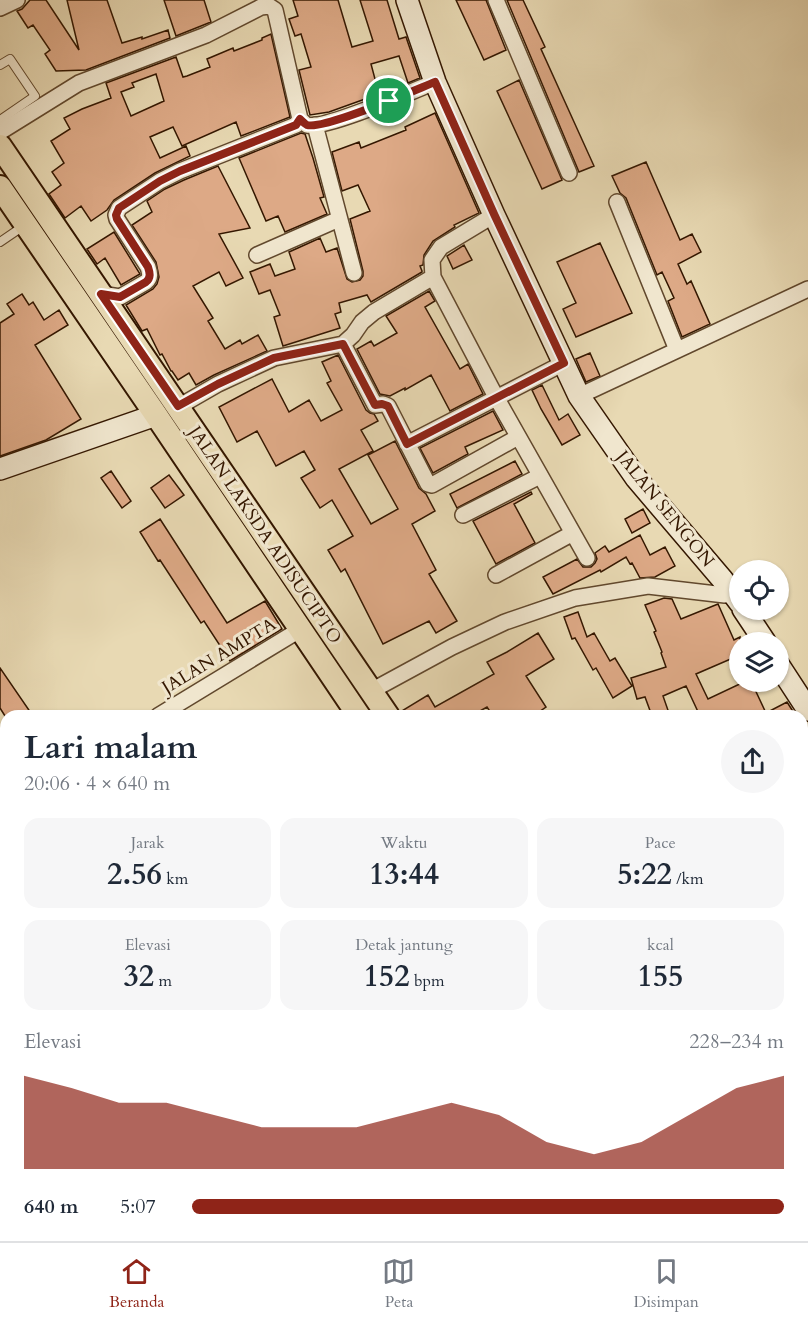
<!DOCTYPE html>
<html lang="id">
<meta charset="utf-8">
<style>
body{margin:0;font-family:Cardo,serif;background:#f6f6f7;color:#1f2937;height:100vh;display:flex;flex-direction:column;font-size:22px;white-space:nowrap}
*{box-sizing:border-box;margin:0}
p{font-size:20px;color:#747a83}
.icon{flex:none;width:33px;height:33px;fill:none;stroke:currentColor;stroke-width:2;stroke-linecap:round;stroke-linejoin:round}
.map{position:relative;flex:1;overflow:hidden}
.sheet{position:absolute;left:0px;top:710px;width:808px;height:532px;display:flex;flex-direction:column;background:#fff;border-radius:18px 18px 0 0;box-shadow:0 2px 4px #0004}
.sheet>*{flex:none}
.controls{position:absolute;left:729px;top:560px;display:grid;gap:12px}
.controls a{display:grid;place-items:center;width:60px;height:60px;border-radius:50%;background:#fff;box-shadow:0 2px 4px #0004;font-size:30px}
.pin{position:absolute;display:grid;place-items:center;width:51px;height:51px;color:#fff;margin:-26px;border:3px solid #fff;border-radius:50%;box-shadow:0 2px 6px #0007}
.round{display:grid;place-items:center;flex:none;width:63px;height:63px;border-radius:32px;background:#f6f6f7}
.summary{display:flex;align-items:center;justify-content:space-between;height:102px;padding:0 24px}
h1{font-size:33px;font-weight:600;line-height:45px}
.metrics{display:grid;grid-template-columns:repeat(3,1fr);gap:9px;height:102px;padding:6px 24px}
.metrics div{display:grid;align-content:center;border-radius:15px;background:#f6f6f7;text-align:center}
.metrics b{font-size:30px;font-weight:600}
.metrics small{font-size:16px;font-weight:400}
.metrics p{font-size:16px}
.chart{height:168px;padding:12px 24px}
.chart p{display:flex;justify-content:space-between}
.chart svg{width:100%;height:108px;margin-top:6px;fill:#8f2418;opacity:.7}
ul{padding:0 24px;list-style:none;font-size:20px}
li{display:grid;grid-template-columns:96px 72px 1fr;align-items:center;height:45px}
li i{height:15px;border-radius:8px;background:#8f2418}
.dock{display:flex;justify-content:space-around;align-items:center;height:84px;border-top:2px solid #e0e1e3;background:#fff;font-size:16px;color:#747a83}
.dock a{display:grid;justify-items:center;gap:3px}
.dock .selected{color:#8f2418}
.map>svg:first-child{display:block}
</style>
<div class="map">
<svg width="808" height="1241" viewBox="0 0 808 1241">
<rect width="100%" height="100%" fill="#e8d9b3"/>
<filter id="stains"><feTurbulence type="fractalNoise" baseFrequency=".00333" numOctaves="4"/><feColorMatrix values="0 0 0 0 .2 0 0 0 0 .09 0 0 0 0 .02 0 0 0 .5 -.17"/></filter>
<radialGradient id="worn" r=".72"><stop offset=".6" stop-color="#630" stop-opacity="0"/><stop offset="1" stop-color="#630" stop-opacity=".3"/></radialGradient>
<path fill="#babe8a" stroke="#776a45" stroke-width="1.5" d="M6,1170v66h37l-8,5h-35v-67z"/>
<path fill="#dda986" stroke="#341700" stroke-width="1.5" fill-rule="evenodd" d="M30,0h16l33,50 -12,-50h40l15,43 20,-6v2l26,-9 2,8 -84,32 -30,1 -11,-17 5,-4 -17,-25 -5,3 -11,-17 5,-2z
M164,0h40l7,22 -35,14z
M293,0h45l14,47 21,-6 -13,-41h27l12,39 7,-2 14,41 -12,5 -9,-27 -28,8 8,30 -50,18 -19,3 -11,-45 12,-3 -10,-33 -6,2 -6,-17 9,-3z
M456,0h30l20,50 -22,10z
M507,0h16l22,47 -4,2 53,117 -15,6z
M271,34l19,83 -49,19 -5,-14 -54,24 -9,-19 -23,10 10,21 26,-12 4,10 -35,17 -41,27 -7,10 -16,11 -10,-15 -16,12 -16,-24 12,-9 -9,-13 12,-9 -13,-22 19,-12 -6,-11 18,-9 29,-11 -5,-15 70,-26 7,20 4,-1 23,-9 -3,-8 26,-11 1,3 28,-11v-2zM156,74l8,27 -33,15 -10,-24 13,-5 -2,-4z
M519,80l43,100 -20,9 -45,-98z
M435,113l44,100 -25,12 1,2 -22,14 -9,14 -1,10 -3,1 2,5v1l-51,30 -4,-7 -28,8 2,9 -6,2 5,14 -57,18 -9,-29 6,-2 -10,-25 -11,4 -9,-22 20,-8 5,12 20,-7 -6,-17 31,-14 6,14 11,-4 10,31 5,3 8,-2 3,-4v-5l-13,-52 20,-8 -12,-26 -16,6 -10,-39 27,-10 2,6 45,-18 -1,-3z
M301,133l4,1 8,24 11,39 -4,1 7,16 -42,18 -7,-16 -12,5 -27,-63z
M646,162l34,78 12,-6 9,18 -23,12 9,20 4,-3 19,43 -28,13 -14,-36 6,-3 -12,-26 -5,3 -31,-77 -6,-5 -8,-17z
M218,166l32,62 -31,6 24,44 -17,8 -7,-14 -26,14 20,32 -5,3 17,28 15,-9 2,4 16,-9 9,16 -53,24 -18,10 -7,-12 -11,7 -6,-9h-1l-9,-17 -2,1 -13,-26 -5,2 -16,-26 27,-16 4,-5 2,-7 -3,-15 -24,-37 20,-13 -5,-11 18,-12 19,-9z
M114,232l26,42 -19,11 -16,-27 -8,6 -10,-15z
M600,243l32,70 -56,24 -13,-28 13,-6 -19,-41z
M464,245l8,15 -19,9 -6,-13z
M429,291l6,10 -10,6 35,62 8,-5 15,30 -33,17 -19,-36 -26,15v-2l-15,8 -10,-2 -23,-45 14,-8 3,5 23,-13 -11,-17z
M22,294l7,11 4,-3 11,18 15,-10 9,15 -33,20 46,74 -35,21 -46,16v-133l14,-9 -7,-10z
M590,353l10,23 -14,6 -10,-23z
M338,355l28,55 4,3 4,1 4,7 -17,9 12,21 -34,18 32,55 27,-15 -30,-54 27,-14 24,47 7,6 9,17 -23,13 24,46 -7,4 28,47 -21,12 -7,-12 -46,23 -38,-75 -4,3 -13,-22 25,-14 -21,-36 -12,8 -19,-30 14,-8 -11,-19 -28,15 -19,-35 -20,11 -18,-35 53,-28 17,33 20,-12 12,21 21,-11 -15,-27 4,-2 -9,-19z
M542,385l17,35 9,-6 12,21 -18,10 -21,-36 -9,-19z
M493,411l10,19 -38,17 3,7 -35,19 -13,-25z
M515,461l7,13 -65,34 -7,-14z
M111,471l20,30 -9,7 -21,-30z
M169,475l15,20 -19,13 -14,-20z
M531,492l1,2 -18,10 21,39 -39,21 -23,-43z
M643,509l7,14 -18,10 -7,-14z
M160,519l67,104 38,-22 17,28 -52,32 -26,-40 -3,2 -41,-63 -2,1 -18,-29z
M640,535l10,20 15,-8 10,19 -20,11 -15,1 -8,-15 -2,1 -4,-7 -25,15 -1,-2 -47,24 -10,-17 34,-18 6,8h8l4,-4 2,-4 -2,-6 10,-7 4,6z
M664,598l8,1 9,20 37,-15 16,36 6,-3v18l-44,19 12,25 38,-18h5l15,32 21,-11 9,14h-96l-14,-30 -23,10 7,20h-18l-7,-19 -8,2 -6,-21 35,-11 -5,-14 1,-1 -8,-20 2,-1 -11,-26z
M578,612l9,25 7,-4 16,28 5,-3 17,28 -19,12 -17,-30 -3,2 -18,-32 -3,1 -8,-22z
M538,633l16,26 -28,17 20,31 -13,9h-40l-6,-9 -16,9h-70l-1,-4 28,-17 7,12 59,-33 -7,-12 20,-10z
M0,668l33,48h-28l-5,-8z"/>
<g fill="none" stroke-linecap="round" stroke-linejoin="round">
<g stroke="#61482d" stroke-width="10">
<path id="lane" d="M0,65l10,-6 25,37 -35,24
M0,242l25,-17
M0,959l6,-3"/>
</g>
<g stroke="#61482d" stroke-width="18">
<path id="street" d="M496,0l73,173
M0,8l17,-8
M315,125l39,148
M0,132l79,-49 127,-48 55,-28 8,-1 6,4 25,109c2,2 5,5 7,6 17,5 108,-35 128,-43
M617,202l60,148
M494,215l-53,32 -9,13 1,17 63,120 91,161
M257,255l82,-36
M101,294l19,3 26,-15c5,-4 4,-9 2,-15l-31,-48 -1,-4 3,-7 41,-27 20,-10 116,-46 4,-6
M343,344l32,61 8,-1 5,2 40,78 4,1 86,-48
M579,396l229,-107
M178,407l40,-23 56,-26 69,-14 10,-9 9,-13 12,-10 59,-35
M407,444l157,-81
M463,515l77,-39
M496,575l77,-42
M371,691l81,-44 53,-25 70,-24 73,-12 77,9 8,-3
M158,716l143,-87
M802,750l6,-4
M0,812l6,-4
M802,1140l6,9
M802,1213l6,-5
M777,1241l6,-5"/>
</g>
<g stroke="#341700" stroke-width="24">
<path id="secondary" d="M407,0l28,82 59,133 85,181 57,82 86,101 18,24
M0,469l156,-54
M743,609l22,33
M778,664l30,46"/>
</g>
<g stroke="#341700" stroke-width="26">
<path id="primary" d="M0,146l388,570
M0,187l156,228 203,301
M716,1236l4,5
M745,1236l3,5"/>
</g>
<use href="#lane" stroke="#f0e6ce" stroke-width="8"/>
<use href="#street" stroke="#f0e6ce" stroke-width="15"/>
<use href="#secondary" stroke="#f0e6ce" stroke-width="21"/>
<use href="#primary" stroke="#e8d9b3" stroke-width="22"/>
</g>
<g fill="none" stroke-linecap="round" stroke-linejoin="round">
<g stroke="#fff" stroke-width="12">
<path id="route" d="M435,82l59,132 70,149 -157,81 -19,-38 -6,-2 -7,1 -32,-61 -69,14 -56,26 -40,22 -77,-112 19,3 26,-15c5,-4 4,-9 2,-15l-31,-48 -1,-4 3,-7 41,-27 20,-10 116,-46 4,-6c2,2 5,5 7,6 17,5 108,-35 128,-43z"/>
</g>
<use href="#route" stroke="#8f2418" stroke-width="8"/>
</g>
<g text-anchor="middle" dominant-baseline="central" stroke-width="6" stroke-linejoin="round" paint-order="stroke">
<g font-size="18" fill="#341700" stroke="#f0e6ce">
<text transform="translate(665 509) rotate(51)">JALAN SENGON</text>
<text transform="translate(265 535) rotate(56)">JALAN LAKSDA ADISUCIPTO</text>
<text transform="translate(219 656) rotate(-31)">JALAN AMPTA</text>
</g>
</g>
<rect width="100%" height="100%" filter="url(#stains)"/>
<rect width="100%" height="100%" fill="url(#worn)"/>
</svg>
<div class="controls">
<a><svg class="icon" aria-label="locate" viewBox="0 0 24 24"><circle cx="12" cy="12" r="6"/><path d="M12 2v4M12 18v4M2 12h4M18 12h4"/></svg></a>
<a><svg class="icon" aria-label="layers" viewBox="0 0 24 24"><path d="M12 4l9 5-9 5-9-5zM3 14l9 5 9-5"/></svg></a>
</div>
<div class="pin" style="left:389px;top:101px;background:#1e9e55"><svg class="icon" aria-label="arrive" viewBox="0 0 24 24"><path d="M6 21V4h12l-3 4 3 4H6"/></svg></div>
<section class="sheet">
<div class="summary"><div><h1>Lari malam</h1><p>20:06 · 4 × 640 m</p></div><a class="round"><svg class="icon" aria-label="share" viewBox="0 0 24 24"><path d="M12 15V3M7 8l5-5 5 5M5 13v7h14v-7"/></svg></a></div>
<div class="metrics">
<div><p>Jarak</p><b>2.56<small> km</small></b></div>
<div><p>Waktu</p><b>13:44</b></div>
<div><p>Pace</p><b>5:22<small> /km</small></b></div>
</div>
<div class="metrics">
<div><p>Elevasi</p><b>32<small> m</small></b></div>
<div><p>Detak jantung</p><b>152<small> bpm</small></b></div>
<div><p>kcal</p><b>155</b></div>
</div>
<div class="chart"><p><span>Elevasi</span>228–234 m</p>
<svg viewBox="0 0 160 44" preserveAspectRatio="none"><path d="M0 44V6L10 11L20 17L30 17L40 22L50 27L60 27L70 27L80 22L90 17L100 22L110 33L120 38L130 33L140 22L150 11L160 6V44z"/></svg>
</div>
<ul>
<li><b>640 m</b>5:07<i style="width:100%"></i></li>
</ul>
</section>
</div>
<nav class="dock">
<a class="selected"><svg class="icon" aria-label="home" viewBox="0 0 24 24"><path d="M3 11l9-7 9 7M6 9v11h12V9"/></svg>Beranda</a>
<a><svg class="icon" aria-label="map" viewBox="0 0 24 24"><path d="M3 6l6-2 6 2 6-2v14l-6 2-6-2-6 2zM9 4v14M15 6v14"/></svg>Peta</a>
<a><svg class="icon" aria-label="saved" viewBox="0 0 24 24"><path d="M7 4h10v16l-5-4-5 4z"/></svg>Disimpan</a>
</nav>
